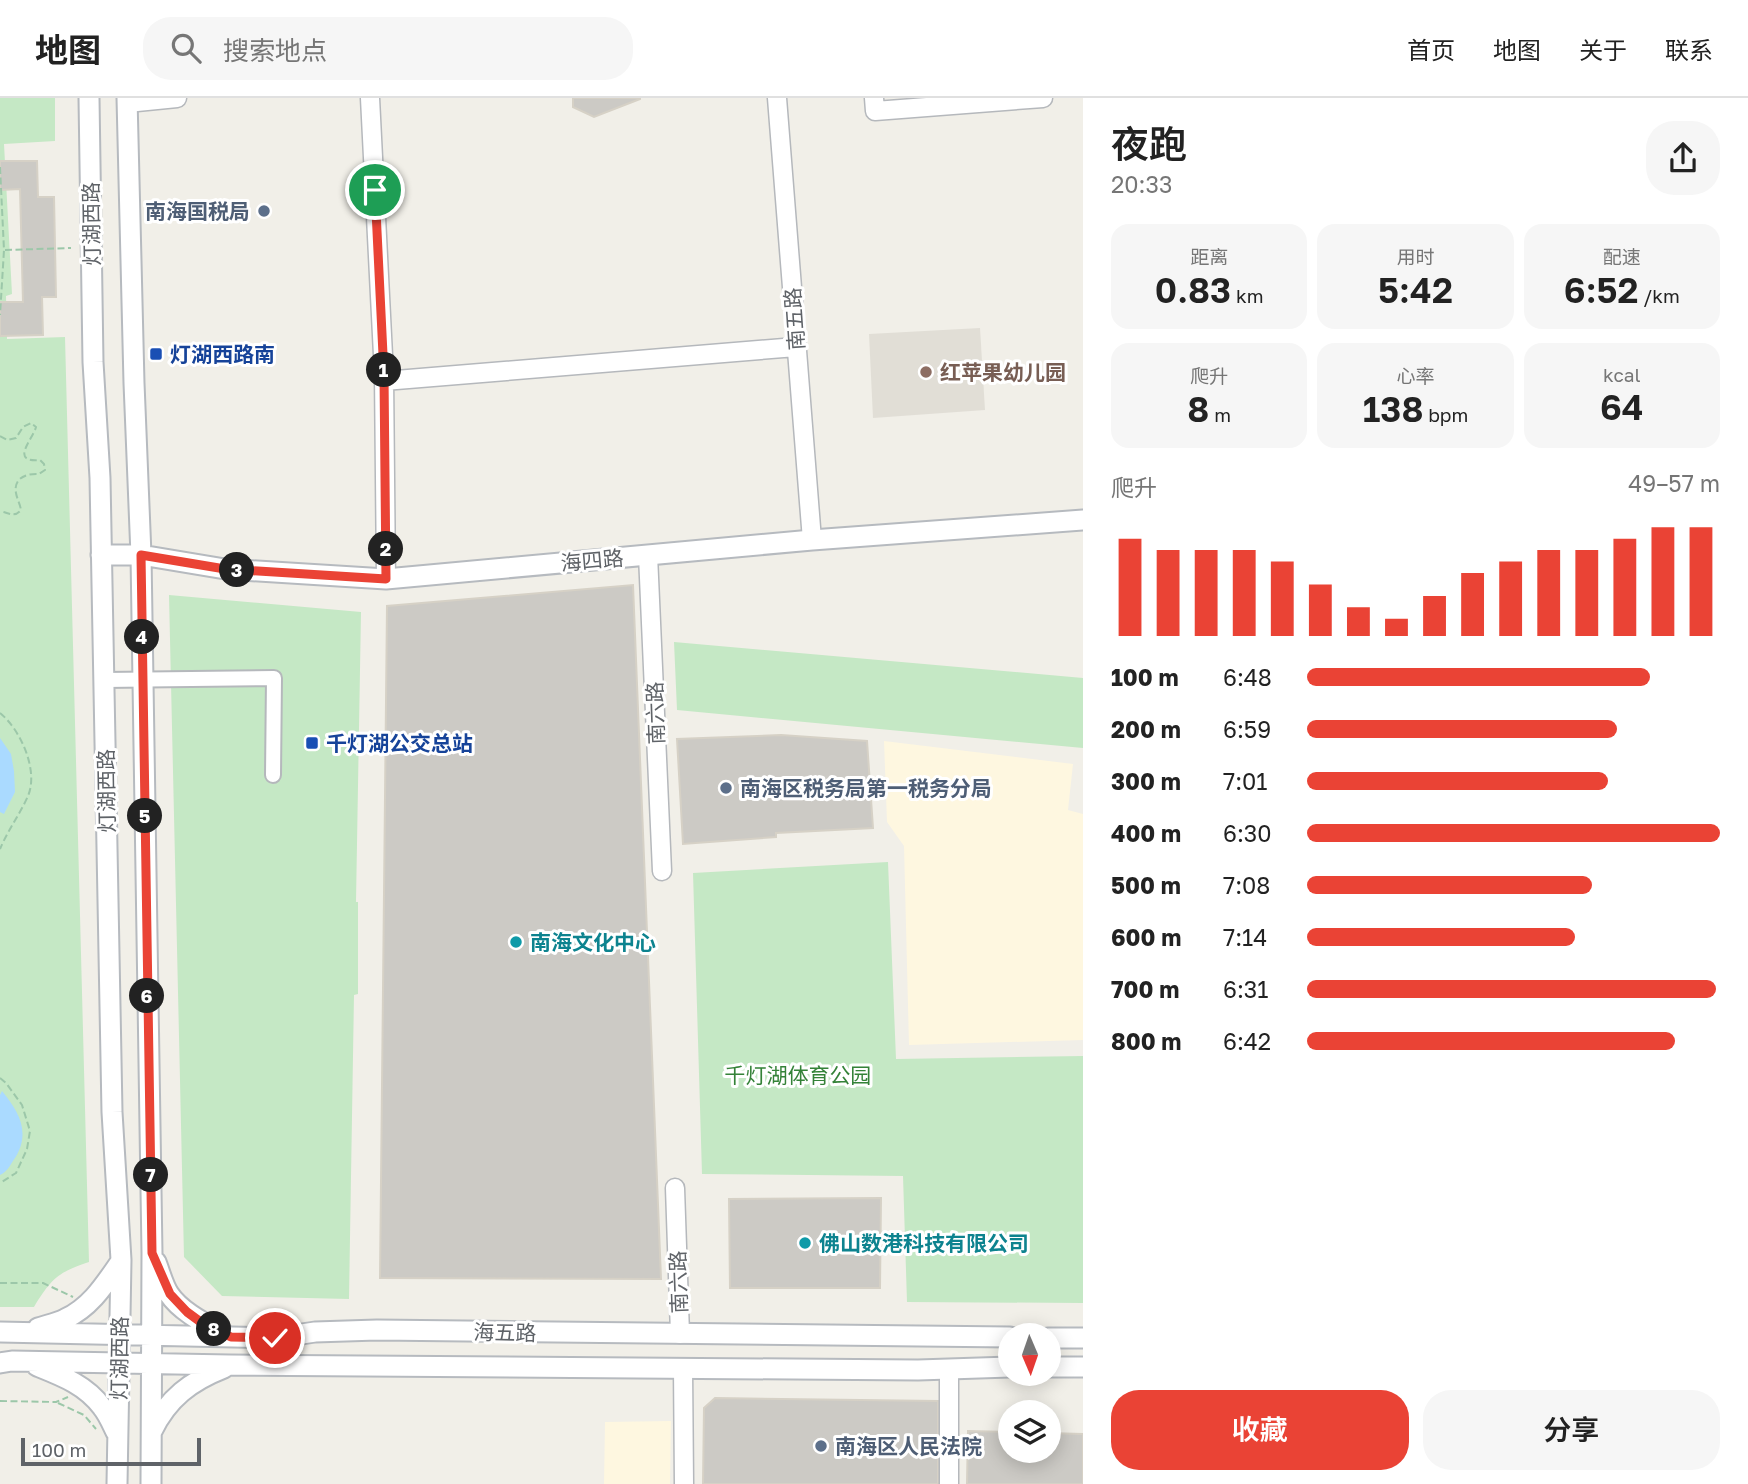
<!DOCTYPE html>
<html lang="zh">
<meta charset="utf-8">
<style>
body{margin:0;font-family:"Golos Text","Noto Sans SC",sans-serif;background:#f6f6f6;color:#222;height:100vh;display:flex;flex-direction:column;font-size:26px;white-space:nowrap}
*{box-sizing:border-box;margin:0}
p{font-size:23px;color:#767676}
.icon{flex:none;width:38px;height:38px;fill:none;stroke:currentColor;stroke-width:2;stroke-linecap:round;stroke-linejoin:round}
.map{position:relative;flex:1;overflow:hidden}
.side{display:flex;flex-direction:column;background:#fff;width:665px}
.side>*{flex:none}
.needle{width:46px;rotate:178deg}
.fabs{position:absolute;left:998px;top:1225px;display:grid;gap:14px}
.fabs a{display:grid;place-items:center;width:63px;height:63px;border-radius:50%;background:#fff;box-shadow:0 4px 18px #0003;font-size:35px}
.scale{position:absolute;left:21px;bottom:18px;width:180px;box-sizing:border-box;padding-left:7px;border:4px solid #5f6368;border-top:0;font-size:19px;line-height:24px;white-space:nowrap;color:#5f6368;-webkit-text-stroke:5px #fff;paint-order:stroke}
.pin{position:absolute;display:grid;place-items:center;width:60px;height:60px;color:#fff;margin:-30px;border:4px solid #fff;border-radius:50%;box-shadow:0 2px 7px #0007}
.km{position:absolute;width:35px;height:35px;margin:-18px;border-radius:50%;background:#222;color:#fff;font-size:19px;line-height:35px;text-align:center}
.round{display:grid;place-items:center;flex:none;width:74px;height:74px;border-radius:28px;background:#f6f6f6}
.headline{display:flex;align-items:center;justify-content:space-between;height:119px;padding:0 28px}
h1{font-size:38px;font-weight:600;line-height:52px}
.metrics{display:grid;grid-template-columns:repeat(3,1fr);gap:10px;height:119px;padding:7px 28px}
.metrics div{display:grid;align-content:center;border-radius:18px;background:#f6f6f6;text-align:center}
.metrics b{font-size:35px;font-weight:600}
.metrics small{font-size:19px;font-weight:400}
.metrics p{font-size:19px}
.chart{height:196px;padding:14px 28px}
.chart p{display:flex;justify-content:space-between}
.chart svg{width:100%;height:126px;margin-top:7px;stroke:#ea4335;stroke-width:6}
.button{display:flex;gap:14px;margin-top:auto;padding:14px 28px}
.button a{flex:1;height:80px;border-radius:28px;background:#ea4335;color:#fff;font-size:28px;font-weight:600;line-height:80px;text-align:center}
.button a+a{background:#f6f6f6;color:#222}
ul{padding:0 28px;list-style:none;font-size:23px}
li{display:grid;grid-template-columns:112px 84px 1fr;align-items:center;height:52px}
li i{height:18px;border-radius:9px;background:#ea4335}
header{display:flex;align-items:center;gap:42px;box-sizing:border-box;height:98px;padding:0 35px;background:#fff;border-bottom:2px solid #e0e0e0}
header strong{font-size:33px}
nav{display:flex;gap:38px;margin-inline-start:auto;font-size:24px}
.search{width:490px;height:63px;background:#f6f6f6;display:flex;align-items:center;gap:18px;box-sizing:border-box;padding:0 24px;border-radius:28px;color:#767676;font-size:26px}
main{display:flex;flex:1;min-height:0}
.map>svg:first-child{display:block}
</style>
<header>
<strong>地图</strong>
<div class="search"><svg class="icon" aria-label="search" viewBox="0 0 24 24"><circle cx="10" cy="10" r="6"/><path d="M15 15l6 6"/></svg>搜索地点</div>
<nav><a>首页</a><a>地图</a><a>关于</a><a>联系</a></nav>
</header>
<main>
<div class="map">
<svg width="1083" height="1386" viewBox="0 0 1083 1386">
<rect width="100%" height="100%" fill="#f1efe8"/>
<path fill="#fef7e0" d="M884,643l189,23 -5,46 15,4v226l-174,5 -5,-199 -17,-24z
M671,1323l-1,63h-66l1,-62z"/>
<path fill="#e1ded6" d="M980,230l5,82 -112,8 -4,-84z"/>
<path fill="#c5e8c5" d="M0,0h55v43l-51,3 8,150 -6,2 1,43 58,-2 24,925c-31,10 -38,17 -55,45h-34z
M169,497l192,17 -5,290h2v92l-4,1 -5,304 -127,-3 -38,-39z
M674,544l409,36v70l-406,-38z
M888,764l8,197 187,-3v247l-176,-1 -4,-126 -201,-2 -9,-301z"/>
<path fill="#aadaff" d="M0,640l11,16 3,17 1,21 -11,22 -4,-2z
M2,993c17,21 29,41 13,67 -5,7 -7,13 -15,17v-80z"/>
<path fill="#cccac5" stroke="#d6d1c6" stroke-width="2" d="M573,0h67v1l-46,18 -21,-10z
M0,63h37l1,36h16l2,100h-14l1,38 -43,1v-34h23l-3,-113 -20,1z
M633,487l28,694 -281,-1 7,-672z
M781,637l86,6 6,87 -97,5v4l-93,7 -6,-105z
M881,1100l-1,90h-150l-1,-89z
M715,1300l223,3v83h-235l1,-76z
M968,1333l42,1v19h38v-18l35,1v50h-116z"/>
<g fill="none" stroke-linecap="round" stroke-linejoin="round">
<g stroke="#b5b8bc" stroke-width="18">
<path id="minor" d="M104,582l170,-2 -1,97"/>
</g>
<g stroke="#b5b8bc" stroke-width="21">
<path id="tertiary" d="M370,0l14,277 2,204
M777,0l35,442
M874,0l1,13 168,-13
M127,5l50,-5
M384,283l412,-34
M648,457l14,316
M675,1090l5,146
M683,1270l1,116
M949,1386v-115"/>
</g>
<g stroke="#b6babf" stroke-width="23">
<path id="secondary" d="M89,0l4,264 7,116 12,634 9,148 -4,224
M127,0l7,285 7,172 11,698 -1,231
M101,457h40l84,14 161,10 426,-39 271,-20
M156,1164c4,10 7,23 13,32 12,18 37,30 55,40
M38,1230c9,-3 19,-5 27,-9 26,-12 40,-35 56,-58
M0,1234l275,6 40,-6 62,-2 633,7
M1048,1240h35
M0,1265l12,-2 218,4 688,5 92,-3
M37,1268c25,10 49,19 65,41 6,7 10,17 14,25
M1048,1269h35
M152,1333c16,-33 39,-50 72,-63"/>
</g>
<path stroke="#9cc7a9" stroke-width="2" stroke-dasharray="7 3.5" stroke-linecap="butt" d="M0,69l4,83 -4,65
M5,152l66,-2
M0,338l7,4 9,-2 7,-11 8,-4 5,4c-3,12 -27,36 4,33l4,4 1,6 -6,4c-12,-1 -26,4 -23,19 1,6 4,11 5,17 -7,8 -12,3 -21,1
M0,615c20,16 39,57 28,83 -8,18 -20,34 -28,53
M0,980l6,5 16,22 8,26 -3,18 -11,24 -16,10
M0,1185h43l30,14
M0,1303l56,1 12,-5
M58,1305l26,12 12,14"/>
<use href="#minor" stroke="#fff" stroke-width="14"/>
<use href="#tertiary" stroke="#fff" stroke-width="18"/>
<use href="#secondary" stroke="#fff" stroke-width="19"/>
</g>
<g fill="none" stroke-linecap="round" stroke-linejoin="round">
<g stroke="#fff" stroke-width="14">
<path id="route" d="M275,1240l-44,-1 -29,-14 -15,-11 -17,-18 -18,-41 -11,-698 84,14 161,10 -2,-204 -9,-185"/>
</g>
<use href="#route" stroke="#ea4335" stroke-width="9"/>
</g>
<g fill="#5c6f8a" stroke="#fff" stroke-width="2.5">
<circle cx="264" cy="113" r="7"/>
<circle cx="726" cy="690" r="7"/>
<circle cx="821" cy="1348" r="7"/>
</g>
<g fill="#1a4fb4" stroke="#fff" stroke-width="2.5">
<rect x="149" y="249" width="14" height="14" rx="3.5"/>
<rect x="305" y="638" width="14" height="14" rx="3.5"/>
</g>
<circle fill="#8d6e63" stroke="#fff" stroke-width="2.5" cx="926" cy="274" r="7"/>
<g fill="#0f9aa8" stroke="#fff" stroke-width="2.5">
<circle cx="516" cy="844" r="7"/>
<circle cx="805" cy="1145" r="7"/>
</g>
<g text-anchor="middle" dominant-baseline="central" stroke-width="6" stroke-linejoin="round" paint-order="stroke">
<g font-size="21" font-weight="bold" fill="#4e5e75" stroke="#fff" text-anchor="start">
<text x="250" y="113" text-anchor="end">南海国税局</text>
<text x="740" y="690">南海区税务局第一税务分局</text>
<text x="835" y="1348">南海区人民法院</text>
</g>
<g font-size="21" fill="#5f6368" stroke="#fff">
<text transform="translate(91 126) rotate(-91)">灯湖西路</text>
<text transform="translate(794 221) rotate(-94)">南五路</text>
<text transform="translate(592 462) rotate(-5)">海四路</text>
<text transform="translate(655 615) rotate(-92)">南六路</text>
<text transform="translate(106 693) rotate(-91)">灯湖西路</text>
<text transform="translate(678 1184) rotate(-92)">南六路</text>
<text transform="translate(505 1234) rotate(1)">海五路</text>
<text transform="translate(119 1260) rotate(-89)">灯湖西路</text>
</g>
<g font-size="21" font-weight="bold" fill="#164399" stroke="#fff" text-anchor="start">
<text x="170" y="256">灯湖西路南</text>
<text x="326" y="645">千灯湖公交总站</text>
</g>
<g font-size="21" font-weight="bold" fill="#785e54" stroke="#fff" text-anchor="start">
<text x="940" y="274">红苹果幼儿园</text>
</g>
<g font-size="21" font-weight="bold" fill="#0d838f" stroke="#fff" text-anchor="start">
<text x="530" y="844">南海文化中心</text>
<text x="819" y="1145">佛山数港科技有限公司</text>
</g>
<g font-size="21" fill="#348238" stroke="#fff">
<text x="798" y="977">千灯湖体育公园</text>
</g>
</g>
</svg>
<div class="fabs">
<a><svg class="needle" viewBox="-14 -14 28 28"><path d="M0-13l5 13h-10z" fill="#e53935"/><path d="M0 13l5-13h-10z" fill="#767676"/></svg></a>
<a><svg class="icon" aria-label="layers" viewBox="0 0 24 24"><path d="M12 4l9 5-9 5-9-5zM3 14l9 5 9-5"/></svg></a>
</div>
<div class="scale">100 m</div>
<div class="pin" style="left:375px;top:92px;background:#1e9e55"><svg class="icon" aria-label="arrive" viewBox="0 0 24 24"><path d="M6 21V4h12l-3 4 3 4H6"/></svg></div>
<div class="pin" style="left:275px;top:1240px;background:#d93025"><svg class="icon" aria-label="check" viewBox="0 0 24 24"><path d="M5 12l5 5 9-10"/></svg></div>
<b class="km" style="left:384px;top:272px">1</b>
<b class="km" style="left:386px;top:451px">2</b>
<b class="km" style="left:237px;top:472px">3</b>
<b class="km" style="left:142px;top:539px">4</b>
<b class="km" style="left:145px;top:718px">5</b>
<b class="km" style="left:147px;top:898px">6</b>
<b class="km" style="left:151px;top:1077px">7</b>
<b class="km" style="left:214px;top:1231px">8</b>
</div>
<section class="side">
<div class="headline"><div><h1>夜跑</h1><p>20:33</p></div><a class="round"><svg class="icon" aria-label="share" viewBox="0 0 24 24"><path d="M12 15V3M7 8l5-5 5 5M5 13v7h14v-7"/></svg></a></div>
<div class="metrics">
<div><p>距离</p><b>0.83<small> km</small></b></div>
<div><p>用时</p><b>5:42</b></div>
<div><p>配速</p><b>6:52<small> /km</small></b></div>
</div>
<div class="metrics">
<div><p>爬升</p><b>8<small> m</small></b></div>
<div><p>心率</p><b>138<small> bpm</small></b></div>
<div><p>kcal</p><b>64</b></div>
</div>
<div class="chart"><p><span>爬升</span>49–57 m</p>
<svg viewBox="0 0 160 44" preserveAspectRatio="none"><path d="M5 44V10M15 44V14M25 44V14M35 44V14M45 44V18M55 44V26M65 44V34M75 44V38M85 44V30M95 44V22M105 44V18M115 44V14M125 44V14M135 44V10M145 44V6M155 44V6"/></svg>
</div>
<ul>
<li><b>100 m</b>6:48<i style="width:83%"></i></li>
<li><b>200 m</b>6:59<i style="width:75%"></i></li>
<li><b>300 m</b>7:01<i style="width:73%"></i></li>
<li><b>400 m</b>6:30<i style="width:100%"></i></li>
<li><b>500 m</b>7:08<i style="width:69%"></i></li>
<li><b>600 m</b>7:14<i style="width:65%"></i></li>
<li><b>700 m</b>6:31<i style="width:99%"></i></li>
<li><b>800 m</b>6:42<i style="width:89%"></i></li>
</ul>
<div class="button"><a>收藏</a><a>分享</a></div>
</section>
</main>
